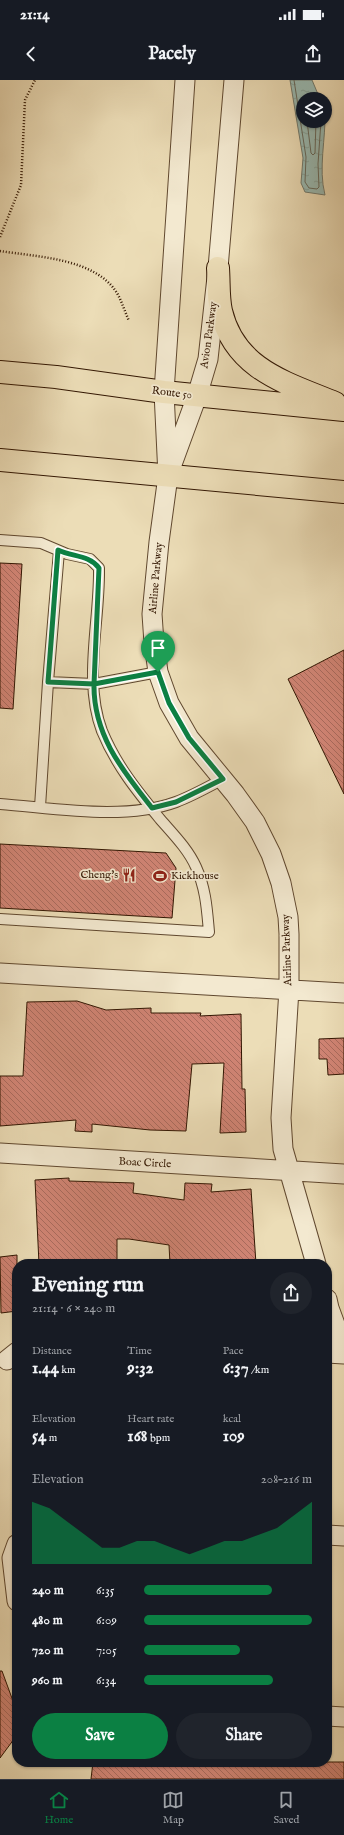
<!DOCTYPE html>
<meta charset="utf-8">
<style>
body{margin:0;font-family:"IM FELL English",serif;background:#20242c;color:#f1f3f6;height:100vh;display:flex;flex-direction:column;font-size:15px;white-space:nowrap}
*{box-sizing:border-box;margin:0}
p{font-size:13px;color:#9ea1a6}
.icon{flex:none;width:22px;height:22px;fill:none;stroke:currentColor;stroke-width:2;stroke-linecap:round;stroke-linejoin:round}
.map{position:relative;flex:1;overflow:hidden}
.details{position:absolute;left:12px;top:1179px;width:320px;height:508px;display:flex;flex-direction:column;background:#171b24;border-radius:16px;box-shadow:0 1px 3px #0004}
.details>*{flex:none}
.buttons{position:absolute;left:296px;top:12px;display:grid;gap:8px}
.buttons a{display:grid;place-items:center;width:36px;height:36px;border-radius:50%;background:#171b24;box-shadow:0 1px 3px #0004;font-size:20px}
.pin{position:absolute;display:grid;place-items:center;width:34px;height:34px;color:#fff;margin:-41px -17px;border-radius:50% 50% 50% 0;rotate:-45deg;box-shadow:0 0 4px #0007}
.pin .icon{rotate:45deg}
.round{display:grid;place-items:center;flex:none;width:42px;height:42px;border-radius:21px;background:#20242c}
.overview{display:flex;align-items:center;justify-content:space-between;height:68px;padding:0 20px}
h1{font-size:22px;font-weight:700;line-height:30px}
.figures{display:grid;grid-template-columns:repeat(3,1fr);gap:6px;height:68px;padding:4px 20px}
.figures div{display:grid;align-content:center}
.figures b{font-size:17px;font-weight:700}
.figures small{font-size:11px;font-weight:400}
.figures p{font-size:11px}
.chart{height:112px;padding:8px 20px}
.chart p{display:flex;justify-content:space-between}
.chart svg{width:100%;height:72px;margin-top:4px;fill:#0b8043;opacity:.7}
.button{display:flex;gap:8px;margin-top:auto;padding:8px 20px}
.button a{flex:1;height:46px;border-radius:24px;background:#0b8043;color:#fff;font-size:16px;font-weight:700;line-height:46px;text-align:center}
.button a+a{background:#20242c;color:#f1f3f6}
ul{padding:0 20px;list-style:none;font-size:13px}
li{display:grid;grid-template-columns:64px 48px 1fr;align-items:center;height:30px}
li i{height:10px;border-radius:5px;background:#0b8043}
.status{display:flex;justify-content:space-between;align-items:center;height:28px;padding:0 20px;background:#171b24;direction:ltr}
.status svg{height:11px;fill:currentColor}
header{display:flex;justify-content:space-between;align-items:center;height:52px;padding:0 20px;background:#171b24;font-size:18px;font-weight:700}
.tab-bar{display:flex;justify-content:space-around;align-items:center;height:56px;border-top:1px solid #363941;background:#171b24;font-size:11px;color:#9ea1a6}
.tab-bar a{display:grid;justify-items:center;gap:2px}
.tab-bar .selected{color:#0b8043}
.map>svg:first-child{display:block}
</style>
<div class="status"><b>21:14</b><svg viewBox="0 0 49 12"><path d="M0 12V9h3v3zM5 12V6h3v6zM10 12V3h3v9zM15 12V0h3v12zM26 1h20v11H26zM47 4h2v5h-2z"/></svg></div>
<header><svg class="icon" aria-label="back" viewBox="0 0 24 24"><path d="M15 5l-7 7 7 7"/></svg>Pacely<svg class="icon" aria-label="share" viewBox="0 0 24 24"><path d="M12 15V3M7 8l5-5 5 5M5 13v7h14v-7"/></svg></header>
<div class="map">
<svg width="344" height="1699" viewBox="0 0 344 1699">
<defs>
<pattern id="water-ripples" width="26" height="14" patternUnits="userSpaceOnUse"><rect width="26" height="14" fill="#99bbb4"/><path d="M2 4q2-2 4 0t4 0M15 11q2-2 4 0t4 0" fill="none" stroke="#84a099"/></pattern>
<pattern id="building-back-hatch" width="6" height="6" patternUnits="userSpaceOnUse"><rect width="6" height="6" fill="#d08474"/><path d="M-1 5l2 2M0 0l6 6M5-1l2 2" fill="none" stroke="#a96b5d"/></pattern>
</defs>
<rect width="100%" height="100%" fill="#ecddb7"/>
<filter id="stains"><feTurbulence type="fractalNoise" baseFrequency=".005" numOctaves="4"/><feColorMatrix values="0 0 0 0 .2 0 0 0 0 .09 0 0 0 0 .02 0 0 0 .5 -.17"/></filter>
<radialGradient id="worn" r=".72"><stop offset=".6" stop-color="#630" stop-opacity="0"/><stop offset="1" stop-color="#630" stop-opacity=".3"/></radialGradient>
<path fill="url(#water-ripples)" stroke="#70796d" d="M290,0h22l8,19h-17v22h22v-10c1,28 -7,57 0,84l-20,-3 -4,-9 2,-25z"/>
<g fill="none" stroke-linecap="round" stroke-linejoin="round">
<path stroke="#66685b" stroke-width="1" d="M294,0l12,77 -1,25 4,6 8,1 2,-2 -1,-23 3,-43
M307,41l4,32 2,2 2,-2 1,-32"/>
</g>
<path fill="url(#building-back-hatch)" stroke="#321602" d="M0,483l22,1 -9,145 -13,-1z
M344,570v144l-56,-115z
M0,764l166,9 10,15 -4,50 -172,-10z
M77,921l29,9 45,-2v5h50l-1,3 41,-2 1,75h3l1,43 -26,1 4,-70 -32,1 -6,67 -36,-1 -58,-6v8l-17,-1 1,-11 -76,6v-50h23l4,-74z
M344,958v36l-16,1 -1,-16h-8v-20z
M69,1098v3l65,2 -1,10 51,7 1,-17 27,1 -1,8 40,-3 5,75h-86l-1,-19 -40,-6h-12v25h-78l-4,-84z
M17,1175v56l-16,2 -1,-56z
M0,1591h2l15,41v23l-17,23z
M93,1682h251v17h-253z"/>
<g fill="none" stroke-linecap="round" stroke-linejoin="round">
<g stroke="#60482f" stroke-width="12">
<path id="service" d="M0,460l41,3 26,11 23,5 9,9c1,53 -16,113 3,163 14,34 35,60 58,88 13,15 28,30 36,48 10,22 11,43 13,65l-209,-13
M59,471l-11,131 46,2 64,-12
M0,724c54,4 124,17 176,-2 16,-6 32,-15 47,-23
M40,727l8,-125"/>
</g>
<g stroke="#60482f" stroke-width="21">
<path id="minor" d="M185,0l-21,312 4,84 -9,66 -7,72 2,29 4,29 11,31 20,35 46,56 20,28 16,32 10,29 7,34 1,17v55l-8,129 2,31 33,115
M171,387l26,-71 11,-37 10,-91 16,-188
M0,893l344,20
M0,1073l344,21
M327,1219l2,9 15,41
M327,1273l17,1
M7,1280l10,-8
M327,1455l17,1
M17,1464l-5,14 5,43
M327,1636l17,1"/>
</g>
<g stroke="#321602" stroke-width="24">
<path id="trunk" d="M218,188c1,14 0,30 3,43 14,59 66,72 114,92
M0,292l56,5 108,15 180,18
M0,380l344,32"/>
</g>
<path stroke="#321602" stroke-width="2.5" stroke-dasharray="1 2" stroke-linecap="butt" d="M0,157l21,-52 4,-85 10,-20
M0,171c37,6 95,7 117,42 5,9 8,19 12,28"/>
<use href="#service" stroke="#f3e9d0" stroke-width="10"/>
<use href="#minor" stroke="#f3e9d0" stroke-width="19"/>
<use href="#trunk" stroke="#ecddb7" stroke-width="22"/>
</g>
<g fill="none" stroke-linecap="round" stroke-linejoin="round">
<g stroke="#fff" stroke-width="8">
<path id="route" d="M158,592l-64,12 5,-116c-10,-13 -26,-11 -41,-18l-10,132 46,2c-1,51 29,87 58,124l24,-6 47,-23 -34,-41 -20,-35 -11,-31"/>
</g>
<use href="#route" stroke="#0b8043" stroke-width="5"/>
</g>
<defs>
<g id="restaurant-bare" transform="scale(1.08)"><path d="M-5-6h1v4h1v-4h1v4h1v-4h1v5L-1.5 .5V6h-2V.5L-5-1ZM5-6V6H3V1.5H1.5Q1.5-4 5-6Z" fill="#8f2418" stroke="#f3e9d0" stroke-width="2.5" paint-order="stroke"/></g>
<g id="stadium-bare" transform="scale(1.08)"><path d="M0-5a6.5 5 0 1 0 0 10a6.5 5 0 1 0 0-10ZM-3.5-1.8h7v3.6h-7Z" fill="#8f2418" stroke="#f3e9d0" stroke-width="2.5" paint-order="stroke"/></g>
</defs>
<g fill-rule="evenodd">
<use href="#restaurant-bare" x="129" y="795"/>
<use href="#stadium-bare" x="160" y="796"/>
</g>
<g text-anchor="middle" dominant-baseline="central" stroke-width="3.5" stroke-linejoin="round" paint-order="stroke">
<g font-size="11" fill="#321602" stroke="#f3e9d0">
<text transform="translate(209 255) rotate(-82)">Avion Parkway</text>
<text transform="translate(172 313) rotate(7)">Route 50</text>
<text transform="translate(156 498) rotate(-85)">Airline Parkway</text>
<text transform="translate(287 870) rotate(-92)">Airline Parkway</text>
<text transform="translate(145 1083) rotate(3)">Boac Circle</text>
</g>
<g font-size="11" fill="#321602" stroke="#f3e9d0" text-anchor="end">
<text x="118" y="795">Cheng's</text>
<text x="171" y="796" text-anchor="start">Kickhouse</text>
</g>
</g>
<rect width="100%" height="100%" filter="url(#stains)"/>
<rect width="100%" height="100%" fill="url(#worn)"/>
</svg>
<div class="buttons">
<a><svg class="icon" aria-label="layers" viewBox="0 0 24 24"><path d="M12 4l9 5-9 5-9-5zM3 14l9 5 9-5"/></svg></a>
</div>
<div class="pin" style="left:158px;top:592px;background:#1e9e55"><svg class="icon" aria-label="arrive" viewBox="0 0 24 24"><path d="M6 21V4h12l-3 4 3 4H6"/></svg></div>
<section class="details">
<div class="overview"><div><h1>Evening run</h1><p>21:14 · 6 × 240 m</p></div><a class="round"><svg class="icon" aria-label="share" viewBox="0 0 24 24"><path d="M12 15V3M7 8l5-5 5 5M5 13v7h14v-7"/></svg></a></div>
<div class="figures">
<div><p>Distance</p><b>1.44<small> km</small></b></div>
<div><p>Time</p><b>9:32</b></div>
<div><p>Pace</p><b>6:37<small> /km</small></b></div>
</div>
<div class="figures">
<div><p>Elevation</p><b>54<small> m</small></b></div>
<div><p>Heart rate</p><b>168<small> bpm</small></b></div>
<div><p>kcal</p><b>109</b></div>
</div>
<div class="chart"><p><span>Elevation</span>208–216 m</p>
<svg viewBox="0 0 160 44" preserveAspectRatio="none"><path d="M0 44V6L10 10L20 18L30 26L40 34L50 34L60 30L70 30L80 34L90 38L100 34L110 30L120 30L130 26L140 22L150 14L160 6V44z"/></svg>
</div>
<ul>
<li><b>240 m</b>6:35<i style="width:76%"></i></li>
<li><b>480 m</b>6:09<i style="width:100%"></i></li>
<li><b>720 m</b>7:05<i style="width:57%"></i></li>
<li><b>960 m</b>6:34<i style="width:77%"></i></li>
</ul>
<div class="button"><a>Save</a><a>Share</a></div>
</section>
</div>
<nav class="tab-bar">
<a class="selected"><svg class="icon" aria-label="home" viewBox="0 0 24 24"><path d="M3 11l9-7 9 7M6 9v11h12V9"/></svg>Home</a>
<a><svg class="icon" aria-label="map" viewBox="0 0 24 24"><path d="M3 6l6-2 6 2 6-2v14l-6 2-6-2-6 2zM9 4v14M15 6v14"/></svg>Map</a>
<a><svg class="icon" aria-label="saved" viewBox="0 0 24 24"><path d="M7 4h10v16l-5-4-5 4z"/></svg>Saved</a>
</nav>
